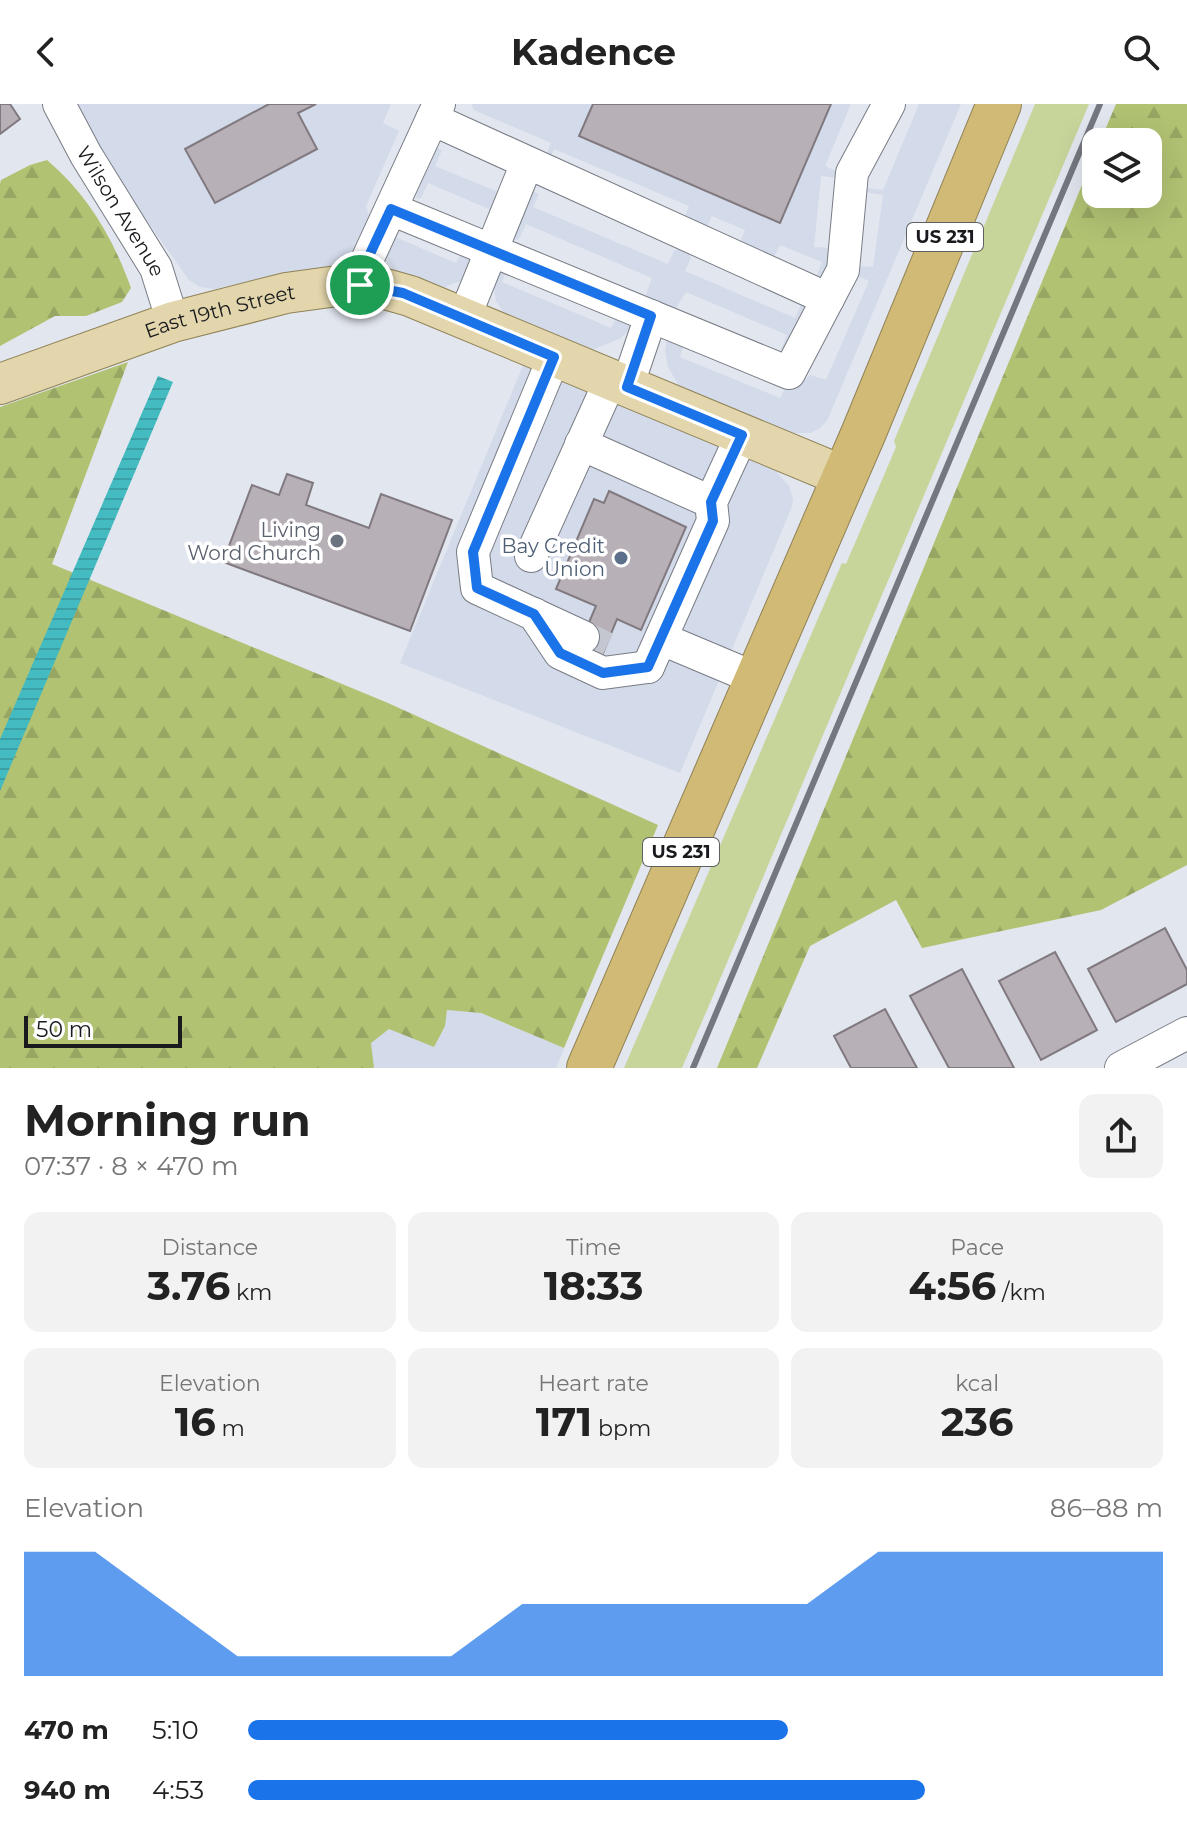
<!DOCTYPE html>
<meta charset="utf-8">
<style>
body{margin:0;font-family:Montserrat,sans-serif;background:#f2f2f2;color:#222;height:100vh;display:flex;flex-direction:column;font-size:30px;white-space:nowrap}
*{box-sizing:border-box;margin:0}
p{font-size:26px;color:#767676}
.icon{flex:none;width:44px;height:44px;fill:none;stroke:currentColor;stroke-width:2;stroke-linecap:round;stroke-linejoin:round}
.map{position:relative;height:964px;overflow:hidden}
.details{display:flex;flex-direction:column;background:#fff;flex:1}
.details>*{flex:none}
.tools{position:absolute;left:1082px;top:24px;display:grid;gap:16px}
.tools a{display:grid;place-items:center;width:80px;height:80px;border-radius:16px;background:#fff;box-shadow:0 8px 32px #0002;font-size:40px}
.scale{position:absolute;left:24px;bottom:20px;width:158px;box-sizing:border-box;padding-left:8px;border:4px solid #181a1d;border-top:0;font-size:22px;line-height:28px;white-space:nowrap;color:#181a1d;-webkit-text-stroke:6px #fff;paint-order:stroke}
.pin{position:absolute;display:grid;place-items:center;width:68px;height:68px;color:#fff;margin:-34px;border:4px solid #fff;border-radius:50%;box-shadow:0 2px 8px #0007}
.round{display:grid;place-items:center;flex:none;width:84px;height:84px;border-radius:16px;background:#f2f2f2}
.summary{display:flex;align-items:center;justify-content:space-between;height:136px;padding:0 24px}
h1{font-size:44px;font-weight:700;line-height:60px}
.stats{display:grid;grid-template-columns:repeat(3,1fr);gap:12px;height:136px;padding:8px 24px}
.stats div{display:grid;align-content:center;border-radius:16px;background:#f2f2f2;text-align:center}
.stats b{font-size:40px;font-weight:700}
.stats small{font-size:22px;font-weight:400}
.stats p{font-size:22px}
.chart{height:224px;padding:16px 24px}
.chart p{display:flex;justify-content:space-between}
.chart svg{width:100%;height:144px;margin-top:8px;fill:#1a73e8;opacity:.7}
ul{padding:0 24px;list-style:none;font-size:26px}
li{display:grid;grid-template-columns:128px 96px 1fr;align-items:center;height:60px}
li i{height:20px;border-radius:10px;background:#1a73e8}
header{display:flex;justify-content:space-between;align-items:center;height:104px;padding:0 24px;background:#fff;font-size:36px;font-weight:700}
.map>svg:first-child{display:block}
</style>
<header><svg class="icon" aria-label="back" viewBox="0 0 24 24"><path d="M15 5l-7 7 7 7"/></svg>Kadence<svg class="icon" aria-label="search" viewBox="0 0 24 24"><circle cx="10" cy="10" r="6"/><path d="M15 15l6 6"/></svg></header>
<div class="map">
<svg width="1187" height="964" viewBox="0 0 1187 964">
<defs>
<pattern id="forest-firs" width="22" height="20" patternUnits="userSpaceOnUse" patternTransform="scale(2)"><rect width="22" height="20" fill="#b1c273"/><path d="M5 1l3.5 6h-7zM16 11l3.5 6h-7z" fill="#98a663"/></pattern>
<pattern id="water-rules" width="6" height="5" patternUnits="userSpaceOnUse" patternTransform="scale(2)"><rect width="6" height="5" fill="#43bbc1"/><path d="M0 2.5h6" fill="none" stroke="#3aa0a5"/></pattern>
</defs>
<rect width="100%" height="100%" fill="#e2e6ef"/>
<path fill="#d3dae9" d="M75,0h316l-8,19 16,8 -33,75 5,15 -13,28 -19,16h8l-38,4 -95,20 -14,-2 -11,-7 -76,-107z
M471,0h380l-26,62 15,7 -1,5 -18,-2 -7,71 18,1 -1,12 -8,18 -6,-3 5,-13 -42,-17 -6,12 -34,-15 5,-12 -33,-14 -7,15 -22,-10 6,-15 -135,-57 -7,16 -4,-2 8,-20 -77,-33z
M919,0h42l-134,317 -7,7 -9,5h-20l-203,-84 -156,-66 -37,-12 -34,-6 33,6 -7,-13 -1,-10 9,-11 61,26 9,-17 9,5 3,5 -4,14 -10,10 -21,8 62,25 -8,-12 -2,-15 6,-20 5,-2 2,5 -5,13 109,46 8,-15 11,5 1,10 -10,10 -29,12 87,36 -11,-19 -3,-16 2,-12 8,-3 10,6 -5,15 100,41 7,-14 15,-2 8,-7 16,5 43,-99 -16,-7 -1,-6 3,-2 18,1 10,-72 -17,-3v-4l17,2z
M437,44l5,2 -7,16 63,26 -13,35 6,-17 -63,-27 -7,15 -4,1 -1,-3z
M532,87l7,3 -6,13 135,57 6,-13 5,-2 10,4 2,5 -6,13 110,47 6,-14 7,3 -25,46 -2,-4 6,-14 -101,-43 -10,16 -29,-11 -1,-3 6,-16 -126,-54 -7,15 -4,1 -2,-5z
M524,259l251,107 14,16 4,13 -2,10 -111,264 -280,-110z
M361,859l203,85 -8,20h-239z"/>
<path fill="#c7d59b" d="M1035,0h54l-379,899 -28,65h-58l218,-505 4,1 50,-117 -2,-6z"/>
<path fill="url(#forest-firs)" d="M1116,0h71v761l-86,45 -179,38 -26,-48 -86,46 -53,122h-40l379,-917v43h52v-52h-48z
M47,56c41,35 66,78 84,128l-9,14 -36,14h-31l-55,30v-162l1,-4 29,-15z
M128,258l-76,202 336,139 270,122 -94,223 -83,-35 -34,-3 -2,16 -11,21 -45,-18 -18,14 3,25h-374v-661z"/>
<path fill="url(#water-rules)" d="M158,272l15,6 -173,409v-52z"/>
<path fill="#b8b0b7" stroke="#80797f" stroke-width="2" d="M0,0h10l10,15 -20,15z
M269,0h47l-18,9 19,36 -102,54 -30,-54z
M593,0h238l-51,119 -201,-87z
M287,370l26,9 -7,22 63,23 12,-34 71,26 -42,111 -187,-69 29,-77 27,10z
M609,387l77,36 -45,103 -24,-11 -18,44 -23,-10 20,-47 -40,-17 38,-90 10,4z
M1165,824l22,42v14l-71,38 -28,-53z
M1055,848l42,78 -56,30 -42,-79z
M962,865l52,99h-65l-39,-72z
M885,905l32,59h-66l-17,-32z"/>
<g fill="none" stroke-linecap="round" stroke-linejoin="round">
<path stroke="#c4c7d0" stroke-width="32" stroke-dasharray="32 16" stroke-linecap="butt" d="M583,533l23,11"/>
<g stroke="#787c84" stroke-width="34">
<g id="minor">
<path id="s1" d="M59,0l27,51 70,113 17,54"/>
<path d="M432,15l396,180"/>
<path d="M391,105l398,164 54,-103 9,-97 37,-69"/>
<path d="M360,181l8,-27 71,-154"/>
<path d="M464,214l63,-155"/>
<path d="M554,253l-81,195 4,36 106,49"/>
<path d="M627,283l24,-71"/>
<path d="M581,340l130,58"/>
<path d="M531,452l80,-177"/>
<path d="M534,510l26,39 43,20 45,-6"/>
<path d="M662,535l95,40"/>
<path d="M648,563l65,-146 -2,-19 31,-67"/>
<path d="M1121,964l66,-35"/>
</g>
</g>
<g stroke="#908256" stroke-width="42">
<g id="major">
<path id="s2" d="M0,280l173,-62 113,-29 66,-9 26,3 32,9 435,181"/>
</g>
</g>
<g stroke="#908256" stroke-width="46">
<path id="highway" d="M589,964l275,-636 135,-328"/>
</g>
<use href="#minor" stroke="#fff" stroke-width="32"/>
<use href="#major" stroke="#e3d6ac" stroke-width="40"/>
<use href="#highway" stroke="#d1ba75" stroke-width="44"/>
<path stroke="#74777d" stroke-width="6" d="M693,964l407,-964"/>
</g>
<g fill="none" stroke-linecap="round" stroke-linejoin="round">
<g stroke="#fff" stroke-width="16">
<path id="route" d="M391,105l260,107 -24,71 115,48 -31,67 2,19 -65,146 -45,6 -43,-20 -26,-39 -57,-26 -4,-36 81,-195 -151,-64 -43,-8 8,-27z"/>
</g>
<use href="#route" stroke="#1a73e8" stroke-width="10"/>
</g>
<circle fill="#6b7280" stroke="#fff" stroke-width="3" cx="337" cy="437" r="8"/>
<circle fill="#5c6f8a" stroke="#fff" stroke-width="3" cx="621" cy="454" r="8"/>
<g text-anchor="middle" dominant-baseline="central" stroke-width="7" stroke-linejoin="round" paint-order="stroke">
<g fill="#fff" stroke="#5d5f61" stroke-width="2">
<rect x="907" y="119" width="76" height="28" rx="6"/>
<rect x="643" y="734" width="76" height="28" rx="6"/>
</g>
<g font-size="18" font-weight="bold" fill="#181a1d">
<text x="945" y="133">US 231</text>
<text x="681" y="748">US 231</text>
</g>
<g font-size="20" fill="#181a1d" stroke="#fff">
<text stroke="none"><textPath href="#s1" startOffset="124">Wilson Avenue</textPath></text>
<text stroke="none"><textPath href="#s2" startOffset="232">East 19th Street</textPath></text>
</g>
<g font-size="20" fill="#5b616d" stroke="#fff" text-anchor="end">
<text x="321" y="426">Living<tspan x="321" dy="23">Word Church</tspan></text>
</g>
<g font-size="20" fill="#4e5e75" stroke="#fff" text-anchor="end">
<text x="605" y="442">Bay Credit<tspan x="605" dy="23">Union</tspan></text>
</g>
</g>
</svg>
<div class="tools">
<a><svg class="icon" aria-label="layers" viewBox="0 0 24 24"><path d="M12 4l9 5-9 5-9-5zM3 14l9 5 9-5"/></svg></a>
</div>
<div class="scale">50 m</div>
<div class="pin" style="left:360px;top:181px;background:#1e9e55"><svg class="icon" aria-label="arrive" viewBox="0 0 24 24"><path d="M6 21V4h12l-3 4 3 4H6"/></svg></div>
</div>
<section class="details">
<div class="summary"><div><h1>Morning run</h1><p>07:37 · 8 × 470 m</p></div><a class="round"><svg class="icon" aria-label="share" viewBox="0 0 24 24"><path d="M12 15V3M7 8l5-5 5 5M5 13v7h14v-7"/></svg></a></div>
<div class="stats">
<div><p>Distance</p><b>3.76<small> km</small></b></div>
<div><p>Time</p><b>18:33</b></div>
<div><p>Pace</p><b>4:56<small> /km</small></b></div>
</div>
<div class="stats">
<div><p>Elevation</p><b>16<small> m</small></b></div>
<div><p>Heart rate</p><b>171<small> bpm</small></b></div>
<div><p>kcal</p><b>236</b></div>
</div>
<div class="chart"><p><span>Elevation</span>86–88 m</p>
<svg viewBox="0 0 160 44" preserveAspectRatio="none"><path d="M0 44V6L10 6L20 22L30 38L40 38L50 38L60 38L70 22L80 22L90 22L100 22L110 22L120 6L130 6L140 6L150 6L160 6V44z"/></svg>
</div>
<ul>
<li><b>470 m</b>5:10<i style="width:59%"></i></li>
<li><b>940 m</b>4:53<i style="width:74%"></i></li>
</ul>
</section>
